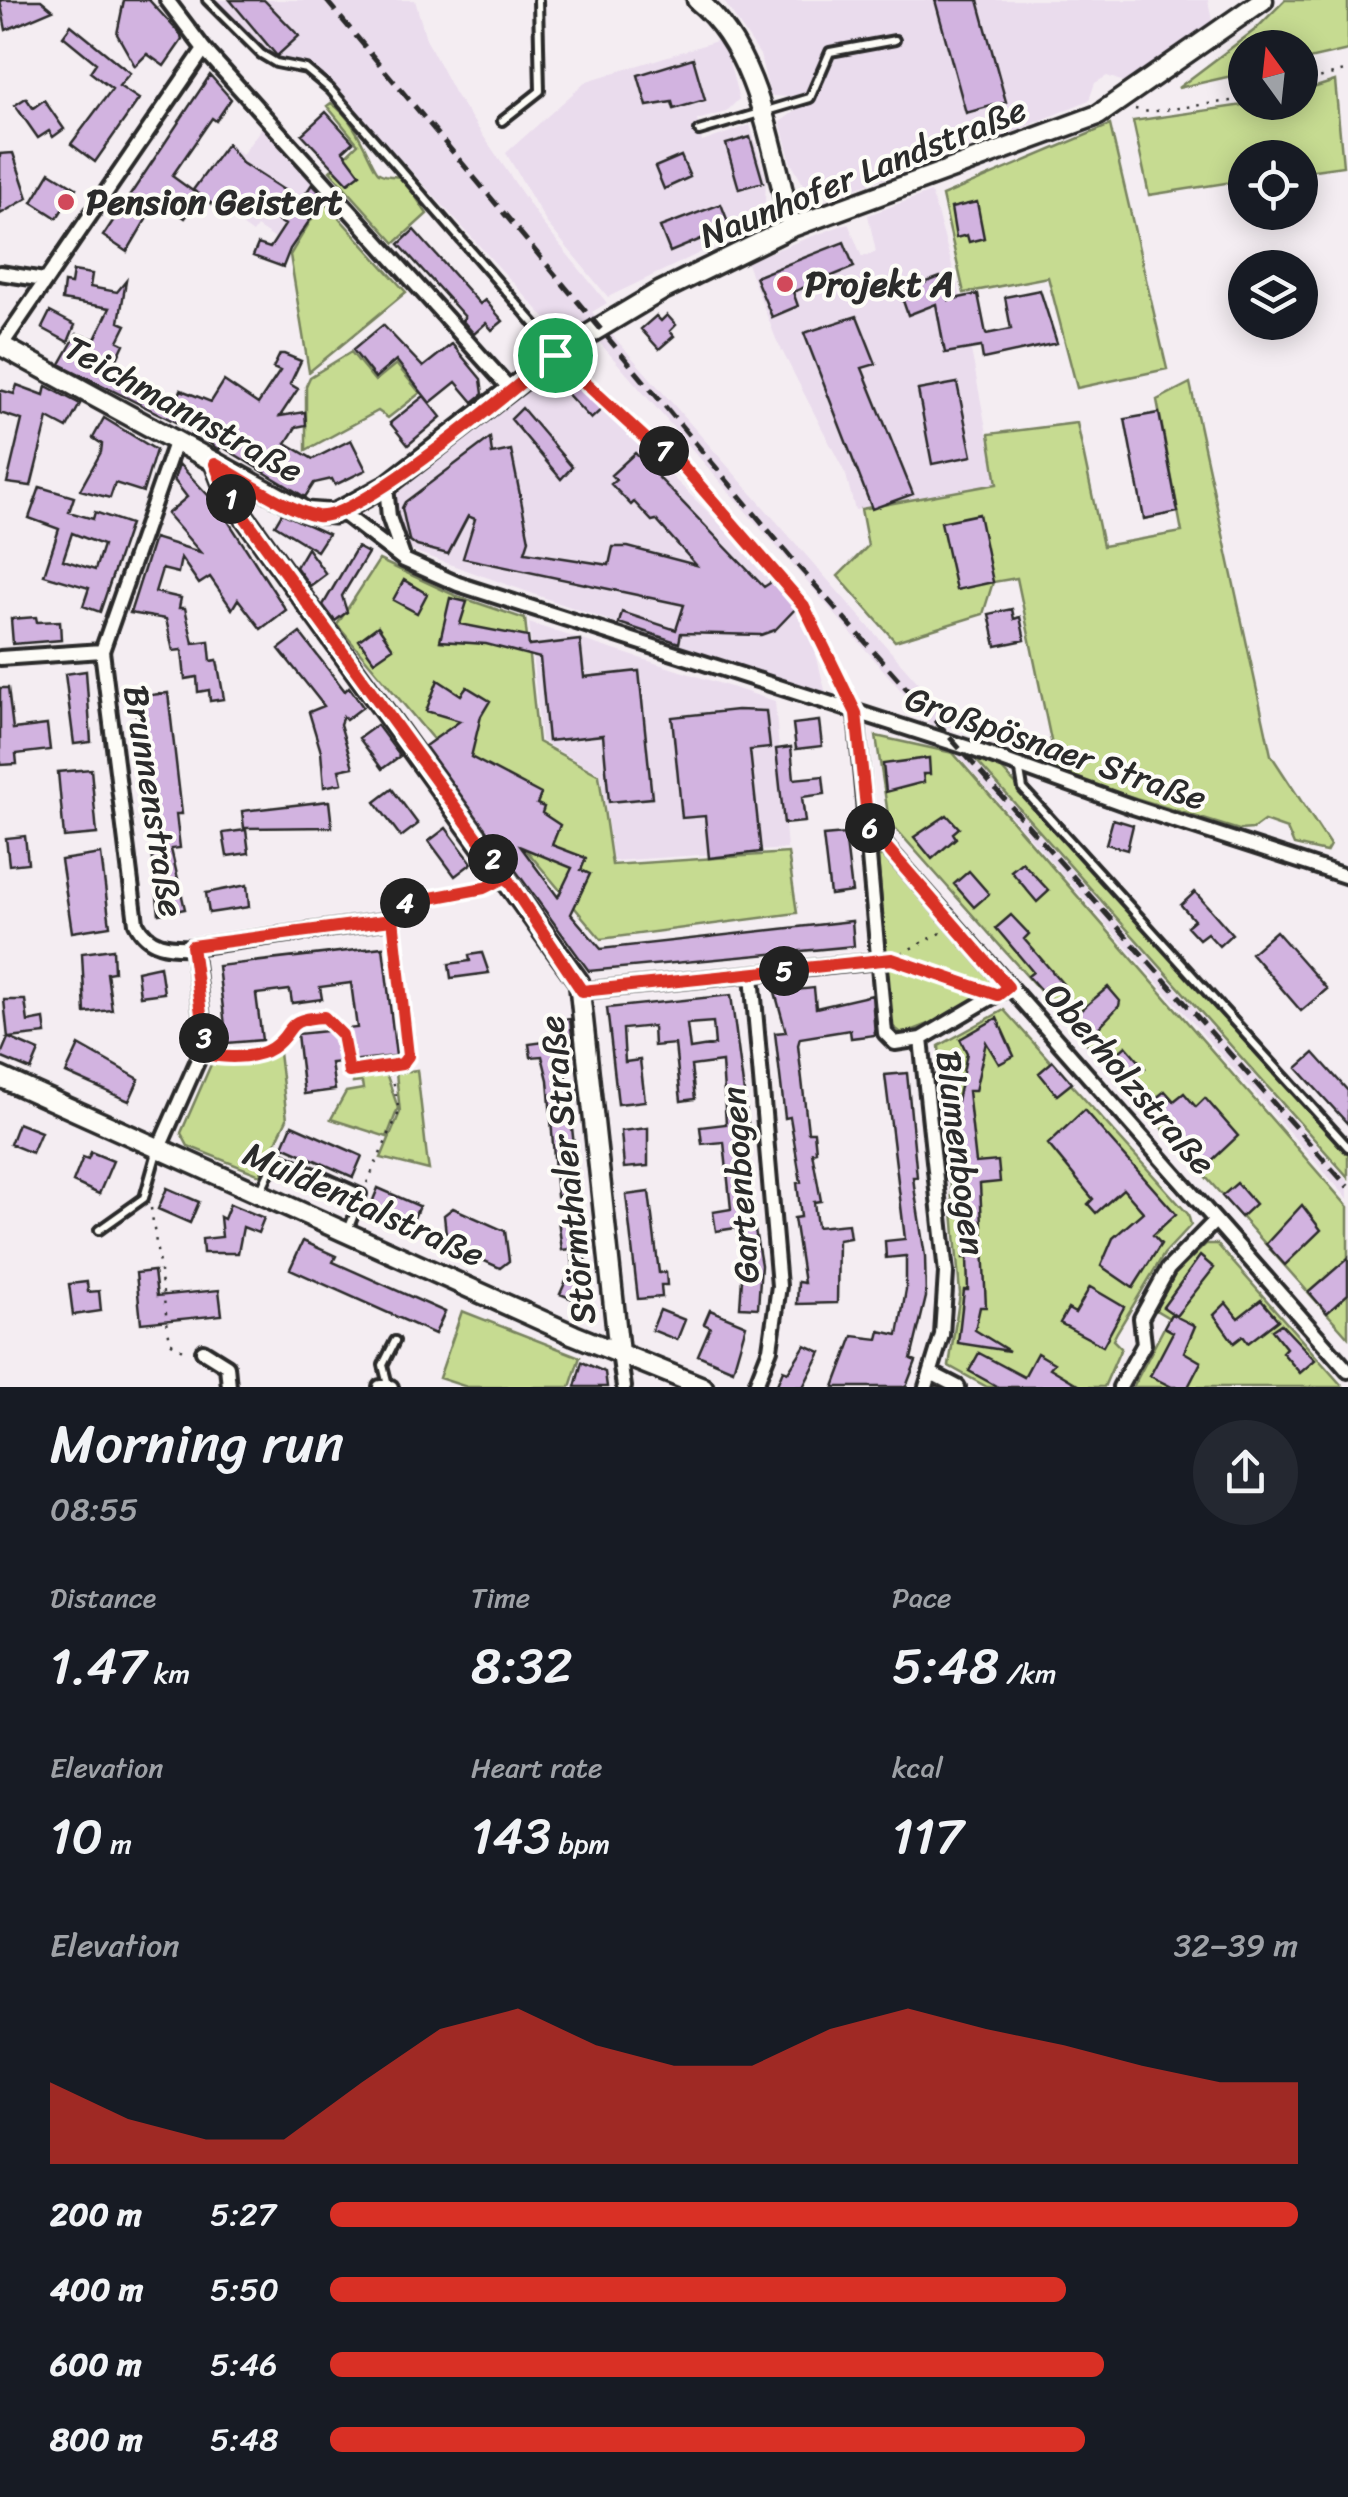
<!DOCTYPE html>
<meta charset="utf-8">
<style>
body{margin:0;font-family:Sriracha,sans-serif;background:#242831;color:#f1f3f6;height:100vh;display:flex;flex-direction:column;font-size:38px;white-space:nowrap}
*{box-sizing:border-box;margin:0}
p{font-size:32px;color:#9ea1a6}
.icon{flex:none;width:55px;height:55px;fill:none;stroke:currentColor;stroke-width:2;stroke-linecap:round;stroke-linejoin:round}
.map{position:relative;height:1387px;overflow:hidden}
.details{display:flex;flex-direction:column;background:#171b24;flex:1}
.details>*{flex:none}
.needle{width:65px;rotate:345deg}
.buttons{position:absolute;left:1228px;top:30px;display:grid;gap:20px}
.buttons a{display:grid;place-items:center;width:90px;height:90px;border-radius:50%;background:#171b24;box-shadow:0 5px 25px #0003;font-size:50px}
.pin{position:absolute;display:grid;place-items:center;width:85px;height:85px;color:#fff;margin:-42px;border:5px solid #fff;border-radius:50%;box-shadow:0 2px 10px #0007}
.km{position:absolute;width:50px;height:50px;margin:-25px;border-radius:50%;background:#222;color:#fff;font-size:28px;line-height:50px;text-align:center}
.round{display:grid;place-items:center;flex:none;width:105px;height:105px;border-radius:52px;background:#242831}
.overview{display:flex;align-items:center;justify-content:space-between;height:170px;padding:0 50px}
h1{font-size:55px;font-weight:600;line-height:75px}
.metrics{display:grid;grid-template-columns:repeat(3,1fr);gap:15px;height:170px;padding:10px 50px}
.metrics div{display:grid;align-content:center}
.metrics b{font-size:50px;font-weight:600}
.metrics small{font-size:28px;font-weight:400}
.metrics p{font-size:28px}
.chart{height:280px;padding:20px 50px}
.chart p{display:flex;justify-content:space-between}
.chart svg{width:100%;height:180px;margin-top:10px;fill:#d93025;opacity:.7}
ul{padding:0 50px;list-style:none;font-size:32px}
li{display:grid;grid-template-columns:160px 120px 1fr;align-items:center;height:75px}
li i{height:25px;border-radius:12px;background:#d93025}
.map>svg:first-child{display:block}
</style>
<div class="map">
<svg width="1348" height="1387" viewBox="0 0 1348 1387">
<rect width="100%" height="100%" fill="#f4edf2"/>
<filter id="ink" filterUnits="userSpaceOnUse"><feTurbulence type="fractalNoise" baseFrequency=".01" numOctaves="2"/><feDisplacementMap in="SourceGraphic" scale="20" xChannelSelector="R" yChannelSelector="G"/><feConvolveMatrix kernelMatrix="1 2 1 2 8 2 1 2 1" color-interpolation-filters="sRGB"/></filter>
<g filter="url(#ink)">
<path fill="#eadced" d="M200,0h215l11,39 29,55 87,129 65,80 -15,9 366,416 -27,-3 -351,-405 -23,11 -224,-246 -24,-20 -17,-4 -11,9 -41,-27z
M723,0h485l4,21 -88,61 -17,-6 -12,7 -6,17 -108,46 -15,-1 -40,20 -5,-5 -7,3 1,5 -84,28 -16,-3 -12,-9 -12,-21 -11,-41 15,-11 -3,-14 -22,-1 -10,-41z
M723,39l16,60 -13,13 -29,8 5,22 48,-17 16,53 -1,24 -30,34 -127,61 -62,-75 -40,-69 81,-72z
M262,127l63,71 -33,52 -35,-23 -4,6 -61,-44 36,-46 14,12z
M931,192l29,101 37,192 -142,25 -9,-35 -70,-136 -30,-78 102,-38 14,34 14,-5 -8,-37z
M559,366l245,240 23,92 -420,-149 -13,-53z
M529,623l246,78 12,148 -174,12 -12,-87 -60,-33z
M953,750h12l383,431v18z"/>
<path fill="#c6db91" stroke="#78835e" stroke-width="2.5" d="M1285,0h63v50l-48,11v-13h-55v25l-67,15 78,-59z
M1335,81l8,85 -43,6v-14h-55v22l-96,15 -16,-74 124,-18 43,-1v-10z
M331,103c28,18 41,67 48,70 7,4 17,3 24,4l24,37 -32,29 -65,-72 28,-27 -31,-38z
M1110,125l57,244 -90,19 -29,-111 -84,16 -22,-97z
M323,200l83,92 -97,80 -19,-117z
M351,352l24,29 21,-17 24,29 -32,25 -10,-7 -72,39v-64l4,-9z
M1190,383l81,372 59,90 -4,7 -32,-7 -7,-16 -23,-8 -11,8 -14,1 -181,-56 -41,-196 -24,4 -10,32 -88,27 -57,-65 30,-30 -7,-37 136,-25 -8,-50 88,-11 26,123 79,-14 -25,-132z
M379,560l75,35 71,24 13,123 61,33 13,90 176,-12 9,60 -196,26 -264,-314z
M876,736l77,17 395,454v130l-459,-516z
M976,760l24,7 348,386v24z
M883,855l111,129 -34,28 -57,22 -11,-8 -14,-169z
M1004,1010l184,204 3,11 -27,29 -47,78 -4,8 8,8 -17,39h-117l-38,-21 11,-72 -21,-248z
M279,1053l8,66 -27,56 -72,-29 -7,-13 32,-73z
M385,1070l13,38 -11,29 -56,-18 15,-27 17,-3 -1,-7 -9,1v-9z
M417,1070l10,88 2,12 -48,-12 19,-46 -4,-39z
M1206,1244h11l126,143h-210l36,-69 -15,-9 21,-35z
M462,1311l118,46 -10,30h-103l-28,-9z"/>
<path fill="#d2b3e0" stroke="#2b2b2b" stroke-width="2.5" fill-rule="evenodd" d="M0,0h41l12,10 -47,20z
M124,0h25l32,35 1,5 -18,26 -17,-12 -12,12 -18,-32z
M230,0h34l35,36 -22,20z
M935,0h43l28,102 -40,11z
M71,25l59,48 -11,13 20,13 -44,63 -24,-18 41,-55 -22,-17 6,-9 -33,-27z
M693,58l12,42 -31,9 -2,-7 -25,4 -9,-31z
M210,75l21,24 -15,22 -4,-3 -40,58 29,21 -16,21 -27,-19 -31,53 -24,-16z
M26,98l7,10 11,-8 20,29 -11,8 -4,-6 -11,7 -23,-33z
M326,112l27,30 -10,9 17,23 -12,9 -46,-49z
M750,137l13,45 -24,7 -13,-45z
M227,144l15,19 59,38 11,-17 13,14 -35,51 -7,18 -30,-11 5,-12 12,4 15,-23 -37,-23 -7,12 -20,-14 -5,7 -23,-17z
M13,153l15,45 -28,16v-60z
M681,156l9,21 -26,12 -9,-22z
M50,172l26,16 -19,30 -25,-16z
M977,202l7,36 -15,4 -2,-7 -11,3 -5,-30z
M721,204l9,23 -60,25 -10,-25z
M414,230l66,74 5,-4 18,21 -11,9 -6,-7 -12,11 -12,-14 3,-3 -66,-73z
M844,242l10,25 -61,25 5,14 -26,11 -17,-40z
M73,271l19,3 -2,13 27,5 9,-11 -7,41 7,3 -8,16 6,3 -15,32 21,12 5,-10 14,7 -4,7 30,14 6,-16 30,12 13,-21 34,23 22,-33 -7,-3 7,-14h4l17,7 -11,23 8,5 -18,27 25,-4 1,13 -10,2 -10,16 27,16 38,-19 15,30 -31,15 -3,-6 -18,4 -9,14 -84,-51 -2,4 -26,-19 -133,-67 17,-30 18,5 15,-31 -48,-8 2,-17 7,1z
M940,277l9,23 29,-6 8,40 25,-5 -6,-32 35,-7 17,53 -74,16 -2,-12 -36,6 -9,-49 -28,11 -8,-23z
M50,312l25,13 -7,17 -26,-14z
M667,315l9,10 -6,6 4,5 -15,13 -18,-20 15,-13 5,5z
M857,316l19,48 -14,4 51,126 -41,15 -68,-176z
M383,325l40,42 29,-23 29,35 2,15 -10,8 -17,-20 -26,21 -34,-43 -21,18 -22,-28z
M572,376l31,32 -12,11 -31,-33z
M957,383l15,73 -40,8 -14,-74z
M17,385l27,10 2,-9 34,18 -13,24 -19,-10 -17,68 -24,-3 15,-63 -22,-7v-23l14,4z
M424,396l17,21 -33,28 -18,-22z
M522,408l50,59 -11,12 -50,-60z
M1159,413l19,99 -34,7 -19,-100z
M104,418l52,32 -13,42 -28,-9 -5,15 -30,-8 21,-38 1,-8 -9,-6z
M490,438l2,16 19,-4 18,90 -4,12 84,13 4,-18h15l68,18 -40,-45 -4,1 -18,-19 -3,3 -20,-21 5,-4 -5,-5 24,-22 129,134 9,-6 25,25 -23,24 -14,5 -80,-2 -2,10 -60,-20 3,-11 54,18 8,-25 -221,-47 12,-39 -7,-3 -20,38 -31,-8 -8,-6 -7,-32 3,-6z
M179,464l40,43 67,103 -25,19 -23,-30 -6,10 -22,-32 -11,7 -18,-26 -3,15 -16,-4 -7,23 26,6 -2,10h6l8,35 16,-2 2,20 6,-1 7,39 -14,2 -1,-11 -11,2 -1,-15 -12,2 -3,-29 -9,1 -7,-32 -36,-6 24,-75 46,14 -33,-38 20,-17 -13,-17z
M40,487l34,10 -5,15 24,7 2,-7 35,12 -30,88 -17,-6 6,-18 -45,-13 15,-46 -30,-11zM72,533l31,12 -8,25 -32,-10z
M282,513l46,21 -11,17 -42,-26z
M979,514l14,68 -37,8 -15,-68z
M357,547l11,6 -26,43 5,16 -12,9 -12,-16z
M307,548l19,26 -16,12 -14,-19z
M404,580l23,14 -10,19 -24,-13z
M450,598l17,4 -7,22 68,13 1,9 51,-6 4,37 55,-6 13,127 -43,4 -6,-67 -55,6 -8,-83 -54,-14 -46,-3z
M1012,609l2,10 6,-2 5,23 -29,6 -7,-32z
M36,617l1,5 23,-1 1,19 -48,4 -2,-25z
M378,626l15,22 -19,13 -15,-21z
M300,633l45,58 4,-4 14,20 -17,13 -3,-4 -3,8 13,43 -14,3 3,13 -18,4 -3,-35 -12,-40 15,-6 -45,-57z
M86,671l5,71 -17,2 -9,-70z
M438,680l23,15 6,-8 23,14 -9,15 -10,41 70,37 -4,10 7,3 -2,6 18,12 -8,20 34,13 -5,12 9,4 -19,40 30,35 251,-28 2,25 -265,25 -164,-225 35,-25 -34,-10zM521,847l51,21 -14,29 -6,-8z
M0,688h8l5,41 34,-4 3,25 -34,4 1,10 -17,1z
M168,693l14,121h-6l4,34 -9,1 14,60 -26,5 -7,-63 8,-1 -3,-34 -9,2 -14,-121z
M737,710l29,1 4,37 -20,2 11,102 -52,6 -4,-42 -23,2 -10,-101z
M819,721l3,25 -26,3 -3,-25z
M377,725l23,31 -18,13 -23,-31z
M791,747l3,32 29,-3 2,18 -23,3 3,25 -21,2 -8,-75z
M929,758l1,16h-7l1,8 -38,10 -3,-28z
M91,769l6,65 -33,3 -6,-65z
M392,789l26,35 -17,13 -26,-35z
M329,801l3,26 -88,1 -2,-17z
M947,815l12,13 -6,5 3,5 -24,21 -18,-22z
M1113,819l20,6 -6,25 -21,-6z
M446,828l26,35 -17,13 -26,-35z
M246,830l3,23 -22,3 -4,-23z
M845,834l7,58 -22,3 -7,-59z
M25,836l3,27 -19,2 -3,-27z
M101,854l9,72 -38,6 -11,-72z
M1022,862l27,29 -12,11 -26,-31z
M969,871l20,23 -15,13 -20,-23z
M247,885l2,22 -40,6 -3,-20z
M1195,892l37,42 -13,12 -12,-13 -8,6 -12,-13 7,-6 -13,-15z
M1011,915l18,19 -5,5 39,45 -16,13 -19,-21 5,-4 -37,-44z
M1276,931l51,58 -26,22 -50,-58z
M383,947l13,109 -65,7 4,27 -31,4 -7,-60 60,-6 -6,-45 -31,4 2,12 -30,4 -2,-13 -34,4 6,46 -35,3 -9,-77z
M113,949l1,23 -7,1 5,37 -27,3 -3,-60z
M482,953l7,20 -38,5 -2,-14 21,-3 -1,-6z
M160,966l4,27 -24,3 -3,-25z
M1108,987l12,14 -1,5 -33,35 -18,-20z
M814,988l2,20 56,-13 3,40 -24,3 -1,-8 -50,8 -2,7 10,87h6l2,19 -4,1 9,49 -7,1 3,25 31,-3 2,14 -12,2 -1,63 -40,1 1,-22 6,1 -10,-65 7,-1 -4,-34 4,-1 -11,-65 -5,1 -10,-85 11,-1 -11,-40z
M731,995l17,128 -8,1 7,58 14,83 -3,43 -18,-1 3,-43 -7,-36 -20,3 -3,-19 18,-3 -7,-67 -22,2 -2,-17 26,-3 -4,-62 -31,4 4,33 -14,2 -6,-57 -21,2 -1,-20 -30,3 2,33 15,-2 5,41 -27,3 -11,-96zM713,1022l2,23 -25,4 -3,-25z
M4,1000h21l3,22 16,-3 2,15 -37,4 30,13 -8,19 -31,-13 8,-19z
M997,1018l17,38 -15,8 -13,-22 -11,49h-7l8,72 22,-2 2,21 -20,2 6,123h-6l-5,23 34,21 -51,-8 6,-53h4l-1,-32h-4l2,-18 -17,-138 9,-1 10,-48 -7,-14z
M570,1019l3,24h-10l16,150 -22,3 -9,-116 -6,-24 -11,1 -2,-13 23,-3 -2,-20z
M79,1045l60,34 -10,22 -63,-28z
M1126,1046l19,22 -15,13 -19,-22z
M1314,1053l34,38v33l-51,-56z
M1053,1061l19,22 -15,12 -18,-22z
M907,1073l10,104h-4l2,16 10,63 1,41 -15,62 5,2 -10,26h-72l19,-51 25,3 2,-8 18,4 8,-45v-34l-20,2 -1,-17 20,-2 -20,-164z
M1165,1091l9,10 10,-8 12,14 9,-9 33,38 -32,30 -56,-63z
M1084,1110l92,104 -23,21 8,9 -28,44 -32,-22 12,-28 30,-26 -20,-23 -27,24 -8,-9 5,-5 -45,-55z
M18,1123l23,9 -9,21 -22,-9z
M292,1125l70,31 -9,21 -70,-31z
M648,1128v38l-24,2 -3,-37z
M91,1152l22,9 -14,33 -26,-12 10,-25 5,2z
M1237,1183l18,21 -14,13 -19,-21z
M167,1188l32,14 -9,21 -32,-14z
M378,1188l41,18 -9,22 -41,-18z
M649,1192l10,81 7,-1 1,13h-6l1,12 -24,2 -12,-104z
M230,1204l34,14 -6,15 -15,-6 -5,26h-35l-1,-14 20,-2 -2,-20 4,2z
M1302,1205l19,25 -36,35 -19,-21z
M453,1208l52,23 4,30 -9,7 -53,-24 -3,-29z
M580,1217l10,69 -7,17 -23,-9 13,-29 -2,-16 -9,1 -4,-31z
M303,1241l33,15 -3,6 112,50 -10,22 -145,-65z
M1200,1256l14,12 -38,48 -13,-9z
M1348,1258v36l-21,19 -18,-21z
M154,1271l3,25 62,-6 3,25 -81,8 -5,-50z
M87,1282l1,10 11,-1 2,20 -28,4 -4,-31z
M1090,1287l34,20 -21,39 -43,-23 8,-14 7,4z
M1261,1300l17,20 -30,23 -5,-7 -9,7 -20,-28 12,-12 12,15z
M660,1310l25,10 -8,20 -25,-10z
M710,1310l36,15 -13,45 -35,-15 12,-28 -6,-3z
M1171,1314l24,12 -11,26 17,10 -13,25h-16l-22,-11 23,-44 -9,-5z
M1281,1324l34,36 -15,13 -18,-21 4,-4 -14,-18z
M805,1345l16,7 -18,35h-27l7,-17 5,2z
M979,1353l45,24 13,-24 17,10 -4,5 32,19h-84l-29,-16z
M582,1362l23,10 2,15h-32z"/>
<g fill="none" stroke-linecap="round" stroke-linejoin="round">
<g stroke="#2b2b2b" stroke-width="14">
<path id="lane" d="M207,0l54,54 15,9 30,6 24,20 229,263
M502,121l38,-30 -2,-91
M699,131l111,-33 20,-46 65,-12
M1019,765l4,24 325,358
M260,1192l17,-36 85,38 -14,36
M99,1230l45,-32 13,-46
M388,1385l-5,-20 12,-24"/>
</g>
<g stroke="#2b2b2b" stroke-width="20">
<path id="street" d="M167,0l37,49 307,341
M0,273l44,7
M1,346l203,-297
M386,486l3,31 14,40
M340,511l64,49 54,24 514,165 161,58 215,70
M102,651l34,272c12,24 33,25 57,24l12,97 -46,104
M0,658l102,-7 74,-211
M856,713l29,320 10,10 26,-4 88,-52
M868,826l480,545
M193,947l198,-27
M752,975l27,311 -9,63 -15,38
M582,991l296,-30
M921,1039l25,234 -4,62 -16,52
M203,1351l24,15 2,21
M619,1353l5,34
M931,1373l27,14
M380,1387h11
M1120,1387l24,-43 -3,-26 27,-49 47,-48"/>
</g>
<g stroke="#2b2b2b" stroke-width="25">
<path id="secondary" d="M697,0c63,51 74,152 95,227
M0,345l306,167 28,2 52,-28 173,-134 102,-61 131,-64 306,-112 165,-115
M215,464l10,26 354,492 40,371
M0,1077l574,258 129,52"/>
</g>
<path stroke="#2b2b2b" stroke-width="2.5" stroke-dasharray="2.5 8" stroke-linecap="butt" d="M1300,83l48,-13
M1135,109l14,3 96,-13
M567,366l82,75 24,15 131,150 43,89
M397,906l94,-22
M892,958l49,-25
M894,961l88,26
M215,1057l51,-7 26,-27 32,-6 17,18 10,48
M349,1072l48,-5 11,-11 -15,-120
M367,1183l32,-71 -8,-43
M151,1208l19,134 17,11"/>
<use href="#lane" stroke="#fdfcf7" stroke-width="6"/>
<use href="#street" stroke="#fdfcf7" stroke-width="12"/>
<use href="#secondary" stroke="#fdfcf7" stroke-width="18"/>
<path stroke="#2b2b2b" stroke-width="5" stroke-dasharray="15 8" stroke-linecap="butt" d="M326,0l473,567 549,620"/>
</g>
</g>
<g fill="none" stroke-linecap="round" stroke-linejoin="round" filter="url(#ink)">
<g stroke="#fff" stroke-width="20">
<path id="route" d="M555,355c-38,30 -197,167 -238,161 -29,-5 -75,-38 -102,-52l10,26 281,387 -22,11 -85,16 -7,5 -1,11 -199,26 13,98 -5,9c20,5 54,7 72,-5 25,-17 9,-29 52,-31l18,18 7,37 53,-8 6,-8 -16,-147 7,-5 85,-16 22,-11 76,114 310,-32 106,36 10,-8 -140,-161 -12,-113 -52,-107 -130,-150 -26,-15 -93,-86"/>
</g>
<use href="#route" stroke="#d93025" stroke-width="12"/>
</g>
<g fill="#d1495b" stroke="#fdfcf7" stroke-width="4">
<circle cx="66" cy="202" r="10"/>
<circle cx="785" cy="284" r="10"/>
</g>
<g text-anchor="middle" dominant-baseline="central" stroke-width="8" stroke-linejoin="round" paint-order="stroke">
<g font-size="35" fill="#2b2b2b" stroke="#fdfcf7">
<text transform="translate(863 172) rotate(-22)">Naunhofer Landstraße</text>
<text transform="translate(184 409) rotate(29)">Teichmannstraße</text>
<text transform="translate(1056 748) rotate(19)">Großpösnaer Straße</text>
<text transform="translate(154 801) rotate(81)">Brunnenstraße</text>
<text transform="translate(1130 1079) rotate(49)">Oberholzstraße</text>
<text transform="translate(961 1153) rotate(83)">Blumenbogen</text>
<text transform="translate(567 1170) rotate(-96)">Störmthaler Straße</text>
<text transform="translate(740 1185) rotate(-94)">Gartenbogen</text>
<text transform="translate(364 1204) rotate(24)">Muldentalstraße</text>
</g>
<g font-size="35" font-weight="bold" fill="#2b2b2b" stroke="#fdfcf7" text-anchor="start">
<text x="86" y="202">Pension Geistert</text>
<text x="805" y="284">Projekt A</text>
</g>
</g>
</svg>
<div class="buttons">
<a><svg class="needle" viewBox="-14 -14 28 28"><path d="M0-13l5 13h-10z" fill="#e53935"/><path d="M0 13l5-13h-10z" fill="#9ea1a6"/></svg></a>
<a><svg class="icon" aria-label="locate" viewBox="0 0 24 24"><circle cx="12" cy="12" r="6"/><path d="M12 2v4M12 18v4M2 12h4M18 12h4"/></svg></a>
<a><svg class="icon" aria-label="layers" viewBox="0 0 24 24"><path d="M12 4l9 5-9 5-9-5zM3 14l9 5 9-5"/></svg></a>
</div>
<div class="pin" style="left:555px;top:355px;background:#1e9e55"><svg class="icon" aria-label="arrive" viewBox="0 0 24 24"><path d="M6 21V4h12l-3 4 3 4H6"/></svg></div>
<b class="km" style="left:231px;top:499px">1</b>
<b class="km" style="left:493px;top:859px">2</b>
<b class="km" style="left:204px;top:1038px">3</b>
<b class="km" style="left:405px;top:903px">4</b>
<b class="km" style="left:784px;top:971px">5</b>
<b class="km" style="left:870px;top:828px">6</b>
<b class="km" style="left:664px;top:451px">7</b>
</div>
<section class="details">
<div class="overview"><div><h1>Morning run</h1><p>08:55</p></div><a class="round"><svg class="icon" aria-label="share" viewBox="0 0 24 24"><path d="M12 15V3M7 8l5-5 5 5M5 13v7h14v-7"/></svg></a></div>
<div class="metrics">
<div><p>Distance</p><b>1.47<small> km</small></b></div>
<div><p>Time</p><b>8:32</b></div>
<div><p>Pace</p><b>5:48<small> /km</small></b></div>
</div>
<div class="metrics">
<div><p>Elevation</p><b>10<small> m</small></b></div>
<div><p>Heart rate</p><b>143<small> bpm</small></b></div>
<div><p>kcal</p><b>117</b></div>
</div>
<div class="chart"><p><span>Elevation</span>32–39 m</p>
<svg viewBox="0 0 160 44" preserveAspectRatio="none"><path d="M0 44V24L10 33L20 38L30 38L40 24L50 11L60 6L70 15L80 20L90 20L100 11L110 6L120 11L130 15L140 20L150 24L160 24V44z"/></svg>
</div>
<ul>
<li><b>200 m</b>5:27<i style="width:100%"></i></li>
<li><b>400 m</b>5:50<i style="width:76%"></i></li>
<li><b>600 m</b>5:46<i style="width:80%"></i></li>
<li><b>800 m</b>5:48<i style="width:78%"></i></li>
</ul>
</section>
